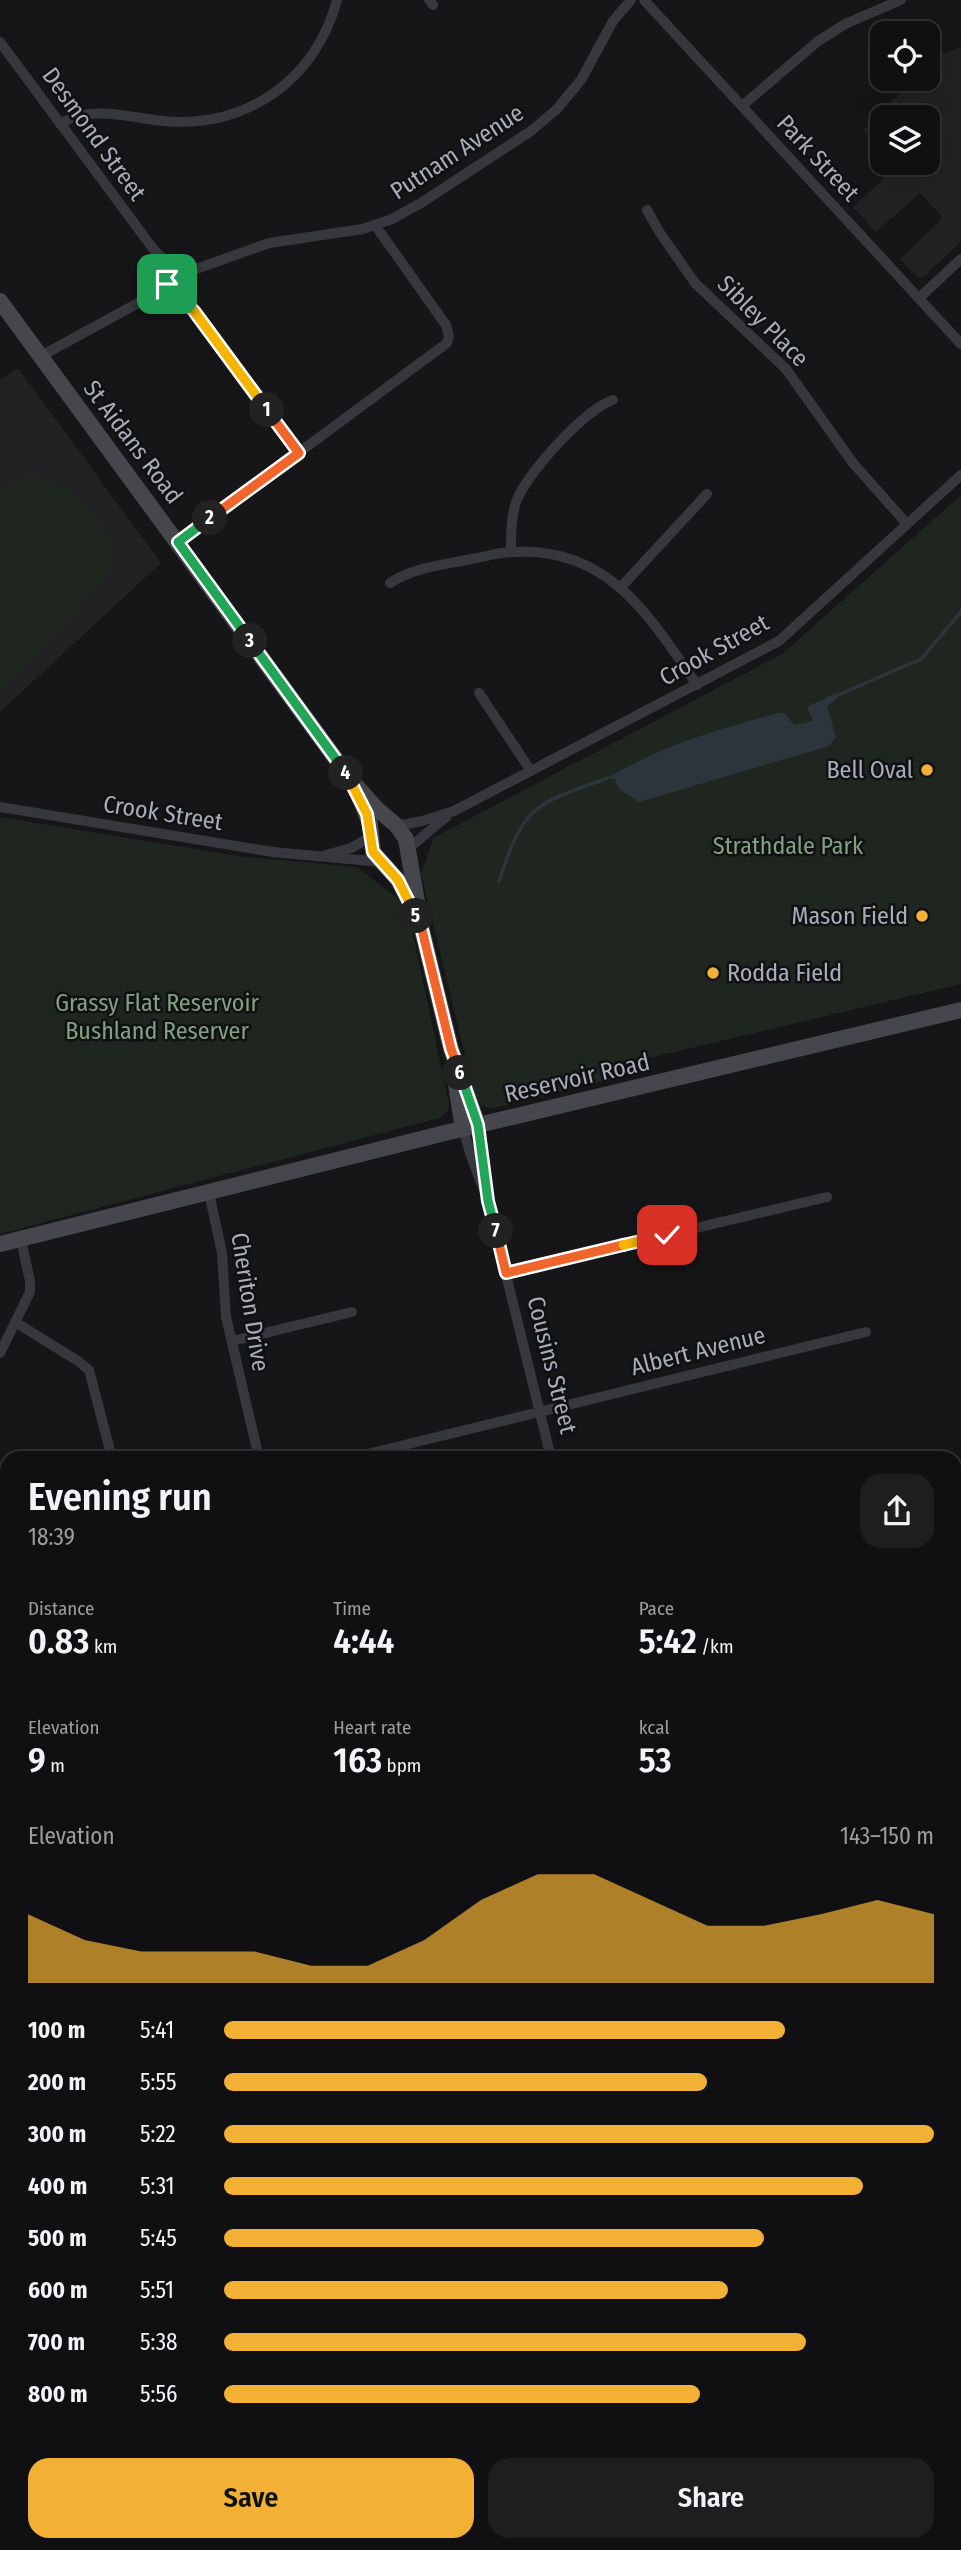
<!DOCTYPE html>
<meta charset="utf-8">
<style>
body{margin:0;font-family:"Fira Sans Condensed",sans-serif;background:#1e1e20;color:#f1f3f6;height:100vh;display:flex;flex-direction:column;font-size:26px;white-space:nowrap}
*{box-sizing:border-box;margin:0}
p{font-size:23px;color:#9c9d9f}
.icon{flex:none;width:38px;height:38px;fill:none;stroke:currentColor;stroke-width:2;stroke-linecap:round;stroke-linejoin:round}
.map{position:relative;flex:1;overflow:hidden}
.side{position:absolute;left:0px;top:1451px;width:962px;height:1101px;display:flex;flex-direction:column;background:#101012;border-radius:21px 21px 0 0;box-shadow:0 7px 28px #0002,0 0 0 2px #303032}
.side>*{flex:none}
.controls{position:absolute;left:870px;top:21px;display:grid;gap:14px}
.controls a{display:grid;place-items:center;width:70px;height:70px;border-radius:14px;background:#101012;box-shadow:0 7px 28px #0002,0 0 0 2px #303032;font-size:35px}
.pin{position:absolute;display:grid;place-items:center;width:60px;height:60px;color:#fff;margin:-30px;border-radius:14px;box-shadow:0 4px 10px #0006}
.km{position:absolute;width:35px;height:35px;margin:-18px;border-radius:50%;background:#222;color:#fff;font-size:19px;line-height:35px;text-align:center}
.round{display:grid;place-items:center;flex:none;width:74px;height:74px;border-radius:21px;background:#1e1e20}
.overview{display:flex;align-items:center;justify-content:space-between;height:119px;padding:0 28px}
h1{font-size:38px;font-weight:600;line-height:52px}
.stats{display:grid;grid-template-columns:repeat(3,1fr);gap:10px;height:119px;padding:7px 28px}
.stats div{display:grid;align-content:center}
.stats b{font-size:35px;font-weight:600}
.stats small{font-size:19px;font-weight:400}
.stats p{font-size:19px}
.chart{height:196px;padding:14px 28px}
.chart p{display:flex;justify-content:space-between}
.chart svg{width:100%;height:126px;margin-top:7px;fill:#f2b134;opacity:.7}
.button{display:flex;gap:14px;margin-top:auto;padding:14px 28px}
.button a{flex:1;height:80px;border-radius:21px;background:#f2b134;color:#111;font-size:28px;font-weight:600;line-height:80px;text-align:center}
.button a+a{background:#1e1e20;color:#f1f3f6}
ul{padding:0 28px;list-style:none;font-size:23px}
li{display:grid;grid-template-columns:112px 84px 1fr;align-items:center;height:52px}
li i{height:18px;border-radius:9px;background:#f2b134}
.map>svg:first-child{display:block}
</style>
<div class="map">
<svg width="961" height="2550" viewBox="0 0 961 2550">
<rect width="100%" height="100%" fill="#161618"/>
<path fill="#222225" d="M961,47v195l-38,35h-6l-17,-18 43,-41 -23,-25 -44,39 -23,-25 43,-40 -3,-4h35v-46h-46v34l-19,-21 52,-51h13v-12l14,-13z
M18,368l143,195 -161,149v-332z"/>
<path fill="#1e261f" d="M33,476c30,8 43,16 61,40 11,14 22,37 14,56 -3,8 -14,18 -20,25 -27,34 -57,64 -88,95v-204l16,-8z
M961,495v489l-324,77 2,11 -148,37 -10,-3 -7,-14 -53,-218 11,-32 -1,-3 351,-185z
M0,817l238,39 119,11 50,39 42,198 -1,7 -9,7 -439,116z
M961,1949v601h-961v-34l7,-9v37h949v-594z"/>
<path fill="#2c353c" d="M836,693l2,5 -11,8 9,31 -7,9 -190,56 -19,-12 -5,-11 -7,-1c52,-32 111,-49 170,-65h7l9,12 19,-4 -6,-14z"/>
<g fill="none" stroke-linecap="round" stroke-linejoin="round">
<path stroke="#2c353c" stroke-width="3.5" d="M838,695l83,-36 40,-47
M499,881c25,-77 36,-77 109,-103
M956,1972h5
M0,2550l7,-9"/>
<path stroke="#37383d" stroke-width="10" d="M429,0l4,5
M644,0l317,344
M0,42l154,208 25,23
M742,106l75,-64 28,-18 56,-24
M60,124c30,-20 71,-6 104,-3 83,8 152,-42 173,-121
M647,210l13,23 35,50 91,86 67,94 54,61
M167 283a11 11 0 1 1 22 0a11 11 0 1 1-22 0Z
M182,274l87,-31 94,-14 29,-10 29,-16 110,-72 26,-22 24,-29 32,-59 18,-21
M178,294l16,17 105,142
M919,298l42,-39
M41,356l110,-60 16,-15
M178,542l269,-199 2,-7 -3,-11 -71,-100
M511,552c0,-17 0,-34 5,-50 10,-28 69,-93 97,-102
M390,583c24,-16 53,-18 81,-24 14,-2 28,-7 42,-7 96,-6 137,65 184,133
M621,587l86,-93
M479,693l52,78
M0,807l273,45 109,10
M397,826l25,-5 32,-10 325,-170 182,-166
M409,848l37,-31
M326,855l25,-7 20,-11
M478,1125l9,59
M463,1129l8,27 17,45 63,257
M209,1193l13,60 4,64 33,141
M506,1273l321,-76
M15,1322l63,39 11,9 23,88
M232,1341l120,-29
M0,1353l30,-61v-11l-9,-41
M351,1458l515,-126
M956,1470l5,-2
M0,1546l7,-2
M956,1630l5,-1
M0,1701l7,-1
M0,1852l7,-1
M956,1877h5
M0,1985l7,3
M0,2375h7"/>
<path stroke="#45474d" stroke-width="16" d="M0,301l352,480 24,27 21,18 9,13 16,91 29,119 27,76
M359,796l11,28 3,28 25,28 15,28
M454,1072l9,57
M0,1244l449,-112 512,-122"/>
</g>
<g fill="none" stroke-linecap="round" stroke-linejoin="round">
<g stroke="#fff" stroke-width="14">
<path id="split-1" d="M167,284l3,7 8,3 16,17 73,99"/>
</g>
<g stroke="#fff" stroke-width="14">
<path id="split-2" d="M210,518l89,-65 -32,-43"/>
</g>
<g stroke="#fff" stroke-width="14">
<path id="split-3" d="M210,518l-32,24 72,99"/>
</g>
<g stroke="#fff" stroke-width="14">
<path id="split-4" d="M250,641l96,132"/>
</g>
<g stroke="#fff" stroke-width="14">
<path id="split-5" d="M346,773l21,41 6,38 25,28 18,36"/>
</g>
<g stroke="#fff" stroke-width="14">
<path id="split-6" d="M416,916l6,14 29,119 9,24"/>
</g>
<g stroke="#fff" stroke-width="14">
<path id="split-7" d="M460,1073l18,52 10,76 8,30"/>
</g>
<g stroke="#fff" stroke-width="14">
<path id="split-8" d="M496,1231l10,42 117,-28"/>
</g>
<g stroke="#fff" stroke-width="14">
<path id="split-9" d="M623,1245l44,-10"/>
</g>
<use href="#split-1" stroke="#f5b400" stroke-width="9"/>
<use href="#split-2" stroke="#f0652b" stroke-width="9"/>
<use href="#split-3" stroke="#22a559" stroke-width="9"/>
<use href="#split-4" stroke="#22a559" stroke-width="9"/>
<use href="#split-5" stroke="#f5b400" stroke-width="9"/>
<use href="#split-6" stroke="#f0652b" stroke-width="9"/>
<use href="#split-7" stroke="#22a559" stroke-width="9"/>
<use href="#split-8" stroke="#f0652b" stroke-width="9"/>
<use href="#split-9" stroke="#f5b400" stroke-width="9"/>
</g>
<g fill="#f2b134" stroke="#111113" stroke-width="2.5">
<circle cx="927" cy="770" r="7"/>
<circle cx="922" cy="916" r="7"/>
<circle cx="713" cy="973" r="7"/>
</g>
<g text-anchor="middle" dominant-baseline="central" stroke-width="5" stroke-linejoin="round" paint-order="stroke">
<g font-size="24" fill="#a8adb8" stroke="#111113">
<text transform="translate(94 134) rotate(54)">Desmond Street</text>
<text transform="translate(457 152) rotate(-33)">Putnam Avenue</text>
<text transform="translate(818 158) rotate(47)">Park Street</text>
<text transform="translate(763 321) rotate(45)">Sibley Place</text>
<text transform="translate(133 442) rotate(53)">St Aidans Road</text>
<text transform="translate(714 650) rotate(-29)">Crook Street</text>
<text transform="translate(163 813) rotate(9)">Crook Street</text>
<text transform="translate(577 1078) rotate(-13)">Reservoir Road</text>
<text transform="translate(250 1302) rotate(81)">Cheriton Drive</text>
<text transform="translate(698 1351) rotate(-14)">Albert Avenue</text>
<text transform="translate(552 1365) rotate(76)">Cousins Street</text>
</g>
<g font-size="24" fill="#a8adb8" stroke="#111113" text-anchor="end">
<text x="913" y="770">Bell Oval</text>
<text x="908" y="916">Mason Field</text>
<text x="727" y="973" text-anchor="start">Rodda Field</text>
</g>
<g font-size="24" fill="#7fa381" stroke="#111113">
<text x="788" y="846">Strathdale Park</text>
<text x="157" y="1003">Grassy Flat Reservoir<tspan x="157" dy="28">Bushland Reserver</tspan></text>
</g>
</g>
</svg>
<div class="controls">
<a><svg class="icon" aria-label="locate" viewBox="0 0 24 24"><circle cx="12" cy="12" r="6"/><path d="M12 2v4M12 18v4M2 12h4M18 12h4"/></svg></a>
<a><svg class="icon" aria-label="layers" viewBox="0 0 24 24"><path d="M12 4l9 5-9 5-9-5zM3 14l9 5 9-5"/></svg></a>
</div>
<div class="pin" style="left:167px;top:284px;background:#1e9e55"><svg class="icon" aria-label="arrive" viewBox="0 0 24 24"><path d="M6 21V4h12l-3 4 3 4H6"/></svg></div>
<div class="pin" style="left:667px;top:1235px;background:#d93025"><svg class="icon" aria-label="check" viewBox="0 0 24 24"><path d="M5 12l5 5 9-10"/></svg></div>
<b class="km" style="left:267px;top:410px">1</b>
<b class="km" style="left:210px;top:518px">2</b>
<b class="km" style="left:250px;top:641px">3</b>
<b class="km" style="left:346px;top:773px">4</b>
<b class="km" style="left:416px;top:916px">5</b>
<b class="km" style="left:460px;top:1073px">6</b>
<b class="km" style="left:496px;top:1231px">7</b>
<section class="side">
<div class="overview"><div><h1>Evening run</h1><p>18:39</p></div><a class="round"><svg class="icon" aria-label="share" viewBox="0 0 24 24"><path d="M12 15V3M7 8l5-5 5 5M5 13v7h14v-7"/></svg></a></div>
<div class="stats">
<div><p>Distance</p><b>0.83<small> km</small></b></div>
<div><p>Time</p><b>4:44</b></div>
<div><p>Pace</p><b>5:42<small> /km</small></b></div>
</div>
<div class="stats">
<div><p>Elevation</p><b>9<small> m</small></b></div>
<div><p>Heart rate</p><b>163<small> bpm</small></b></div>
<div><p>kcal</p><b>53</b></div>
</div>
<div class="chart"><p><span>Elevation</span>143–150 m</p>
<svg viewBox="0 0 160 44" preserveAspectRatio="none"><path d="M0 44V20L10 29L20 33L30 33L40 33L50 38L60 38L70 29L80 15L90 6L100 6L110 15L120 24L130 24L140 20L150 15L160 20V44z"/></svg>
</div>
<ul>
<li><b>100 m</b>5:41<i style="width:79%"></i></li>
<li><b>200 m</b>5:55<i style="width:68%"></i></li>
<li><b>300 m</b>5:22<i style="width:100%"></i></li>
<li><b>400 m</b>5:31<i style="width:90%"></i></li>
<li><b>500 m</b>5:45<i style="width:76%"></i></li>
<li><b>600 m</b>5:51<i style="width:71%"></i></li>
<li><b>700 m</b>5:38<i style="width:82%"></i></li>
<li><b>800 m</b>5:56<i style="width:67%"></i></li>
</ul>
<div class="button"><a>Save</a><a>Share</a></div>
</section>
</div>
